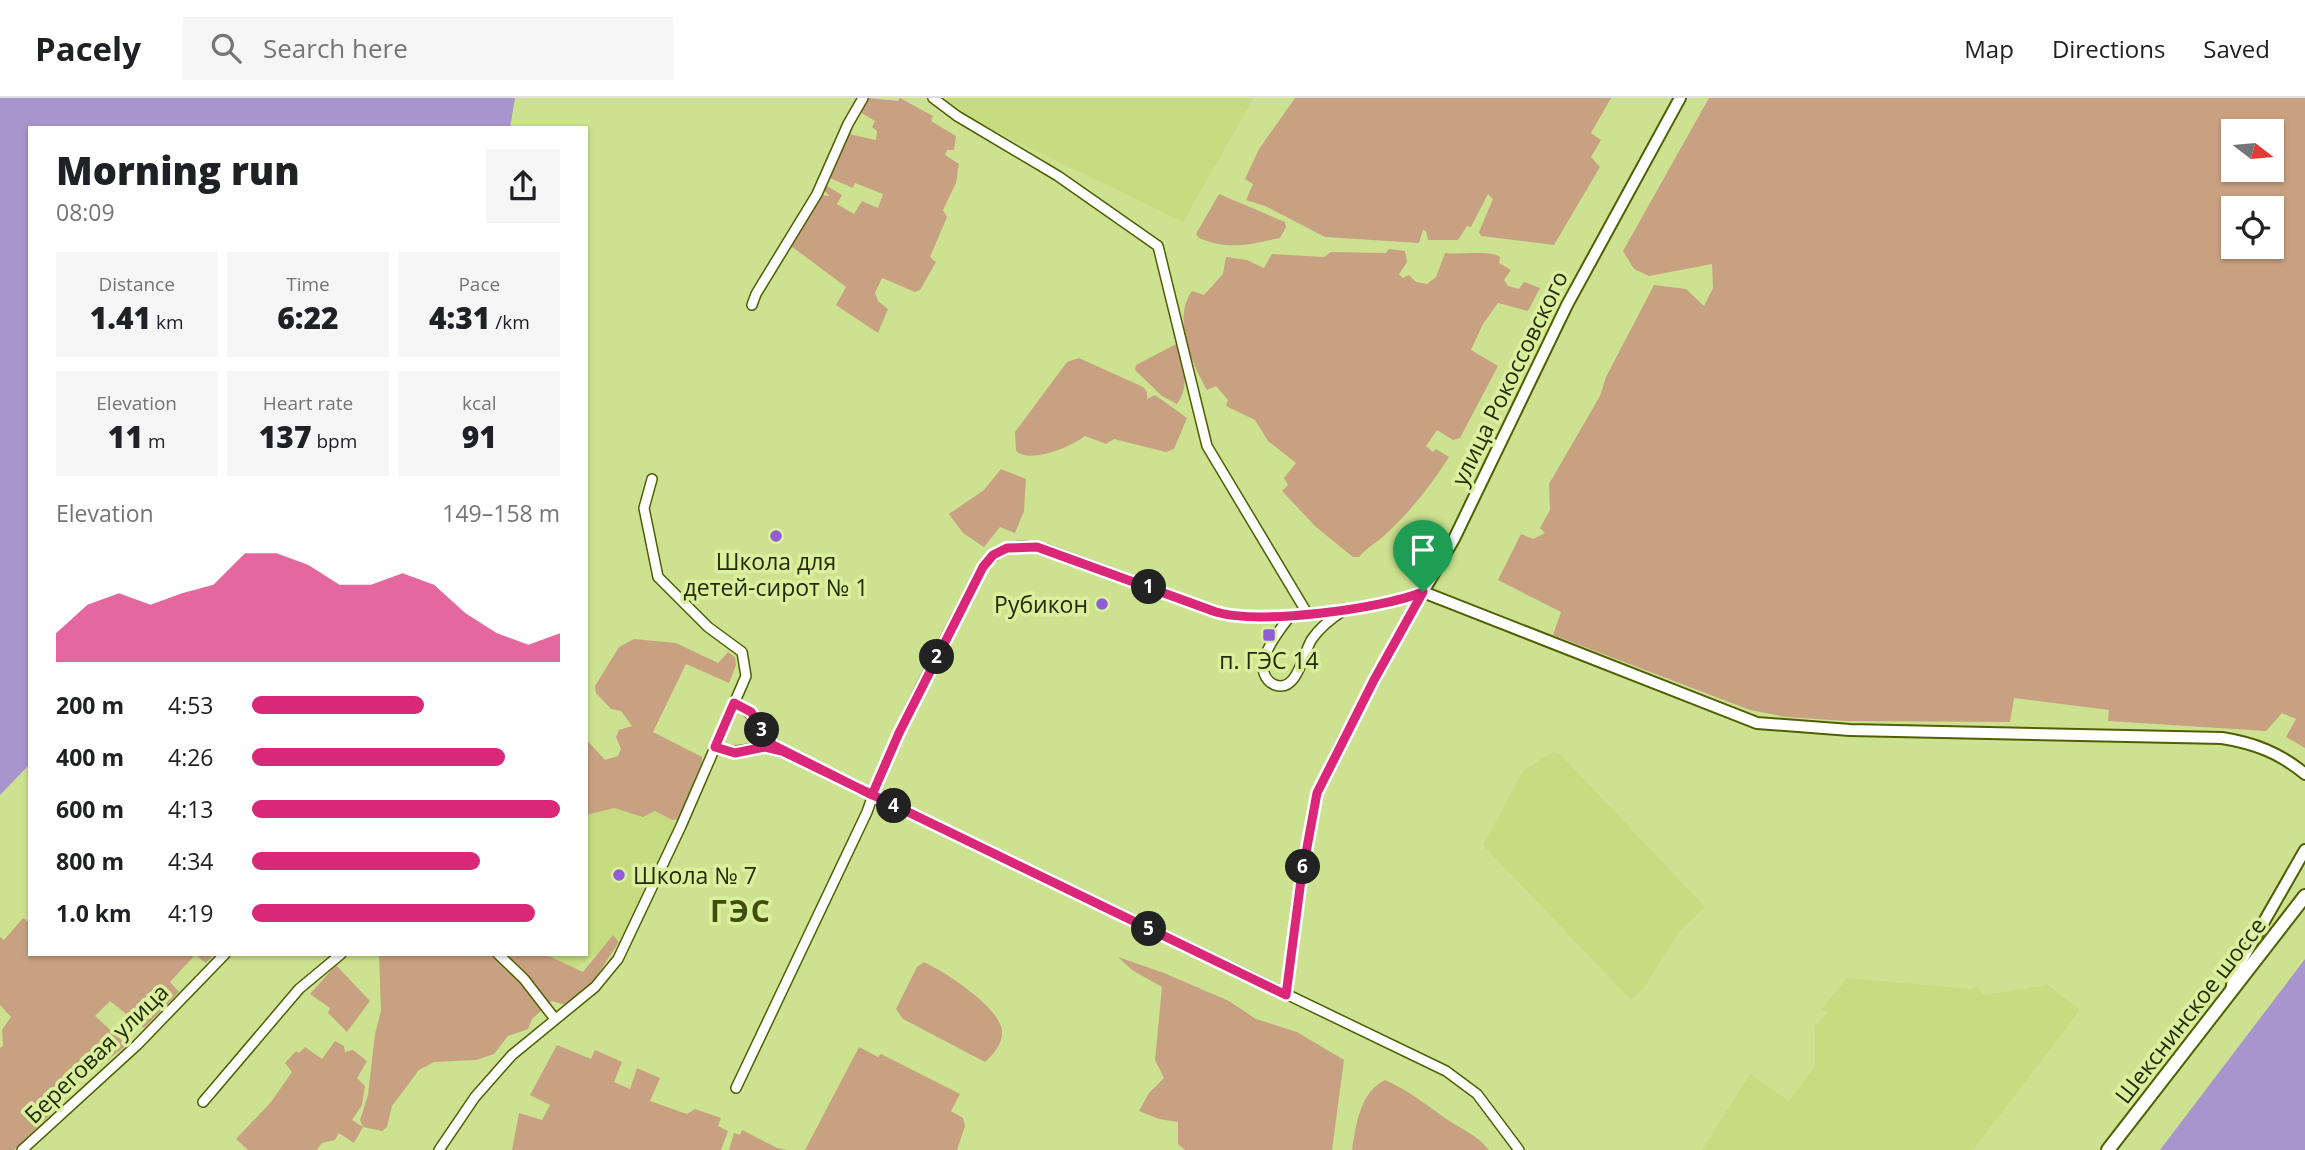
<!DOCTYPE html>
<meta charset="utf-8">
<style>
body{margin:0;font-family:"Open Sans",sans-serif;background:#f6f6f6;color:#202124;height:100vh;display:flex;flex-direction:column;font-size:26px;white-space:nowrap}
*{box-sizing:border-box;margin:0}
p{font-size:23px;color:#757577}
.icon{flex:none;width:38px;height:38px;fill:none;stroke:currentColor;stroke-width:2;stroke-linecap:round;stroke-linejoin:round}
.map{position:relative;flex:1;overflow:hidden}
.side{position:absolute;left:28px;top:28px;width:560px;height:830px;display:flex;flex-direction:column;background:#fff;border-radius:0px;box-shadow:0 2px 5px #0004}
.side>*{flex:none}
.needle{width:46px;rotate:106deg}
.fabs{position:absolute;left:2221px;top:21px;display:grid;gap:14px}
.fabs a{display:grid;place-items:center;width:63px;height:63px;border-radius:0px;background:#fff;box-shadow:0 2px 5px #0004;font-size:35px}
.pin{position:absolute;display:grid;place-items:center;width:60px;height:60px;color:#fff;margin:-72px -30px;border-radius:50% 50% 50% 0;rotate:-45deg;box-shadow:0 0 7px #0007}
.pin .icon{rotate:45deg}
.km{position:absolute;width:35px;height:35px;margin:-18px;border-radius:50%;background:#222;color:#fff;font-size:19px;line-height:35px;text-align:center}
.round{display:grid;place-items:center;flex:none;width:74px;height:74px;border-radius:0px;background:#f6f6f6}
.summary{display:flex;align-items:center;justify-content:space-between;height:119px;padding:0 28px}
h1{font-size:38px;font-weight:800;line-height:52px}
.stats{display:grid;grid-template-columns:repeat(3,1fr);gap:10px;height:119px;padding:7px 28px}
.stats div{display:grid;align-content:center;border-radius:0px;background:#f6f6f6;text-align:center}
.stats b{font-size:30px;font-weight:800}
.stats small{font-size:19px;font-weight:400}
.stats p{font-size:19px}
.chart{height:196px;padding:14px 28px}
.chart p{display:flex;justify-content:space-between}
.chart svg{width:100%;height:126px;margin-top:7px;fill:#db2777;opacity:.7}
ul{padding:0 28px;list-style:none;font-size:23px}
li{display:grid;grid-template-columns:112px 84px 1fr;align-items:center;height:52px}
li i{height:18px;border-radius:9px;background:#db2777}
header{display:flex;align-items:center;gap:42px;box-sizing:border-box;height:98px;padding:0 35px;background:#fff;border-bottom:2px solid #e0e0e0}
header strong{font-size:33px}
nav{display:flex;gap:38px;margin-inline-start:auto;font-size:24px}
.search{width:490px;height:63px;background:#f6f6f6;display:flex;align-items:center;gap:18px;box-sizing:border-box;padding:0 24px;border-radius:0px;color:#757577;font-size:26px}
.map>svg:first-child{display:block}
</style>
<header>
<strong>Pacely</strong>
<div class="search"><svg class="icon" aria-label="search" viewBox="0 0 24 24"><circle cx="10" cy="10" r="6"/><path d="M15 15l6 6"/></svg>Search here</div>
<nav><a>Map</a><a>Directions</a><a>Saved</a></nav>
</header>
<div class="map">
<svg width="2305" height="1052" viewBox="0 0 2305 1052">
<rect width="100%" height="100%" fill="#cde290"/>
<path fill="#c5dc81" d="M947,0h307l-71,124 -206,-100 -32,-21z
M1553,654l8,3 144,152 -27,26 -34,55 -13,12 -148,-155 40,-74z
M602,677l78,38 -58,124 -53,35 -39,-18h56v-146z
M1847,880l124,11 7,-2 6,8 64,-10 32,25 -107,140h-271l48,-76 39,27 26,-35v-40l12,-13 -5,-4z"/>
<path fill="#c8a182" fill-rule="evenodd" d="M867,0l31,3 2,-3 33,18 -2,5 25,15 -2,14h-7l-2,5 14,9 -3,19 -13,27 4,7 -17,40 6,5 -16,28 -5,2 -33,-14 -7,15 3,8 10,8 -10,24 -42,-28 10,-18 -55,-41 30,-51 9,1 -7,-6 2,-5 17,10 -5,9 17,10 8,-13 16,7 5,-14 -28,-11 -2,5 -23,-10 19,-44 27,6 1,-9 -5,-4 3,-6 -17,-10z
M1295,0h316l-20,35 10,7 -10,17 9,10 -46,78 -73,-9 -2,-4 14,-33 -5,-5 -17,33 -4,-1 -9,14h-30l-2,-9 -3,-1 -4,13 -94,-6 -60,-31 -19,-6 7,-16 -8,-5 14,-30z
M1709,0h596v650l-19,-11 10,-18 -14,-6 -16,18 -158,-10 1,-11 -95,-12 -4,24 -163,-1 -61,-4 -36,-7 -197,-75 8,-23 -63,-32 23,-46 12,5 12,-6 -5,-5 10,-18 -1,-26 51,-88 6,-19 48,-92 32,4 18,17 9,-18 -1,-24 -63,12 -15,-7 -11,-18zM2233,33h39v39h-39zM2272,110v39h-39v-39z
M1219,96l66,28 1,5 -6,11c-30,6 -51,13 -81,0l-3,-4z
M1389,151l16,2 2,11 -8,12 4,4 6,-3 7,7 11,2 9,-7 9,-24c15,2 46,-3 55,4l-1,6 12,7 -7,10 4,6 11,3 5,-7 16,6 -12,23 -30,-8 -15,21 -12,26 27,16 -38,72 -7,2 -16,-10 -11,16 7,6 3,-3 13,8c-18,28 -38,54 -62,76 -10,10 -20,14 -28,24h-6l-37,-30 -34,-36 6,-6 -4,-7 12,-15 -28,-22 -13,-21 -29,-14 2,-6 -12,-14 -9,4c-15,-27 -35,-71 -15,-99l12,4 19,-21 3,-17 21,3 17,8 8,-14 52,3 7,-5 55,1z
M1178,245c6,20 12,44 -1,61l-15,-8 -27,-26 1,-5z
M1079,260l64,29 4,5v7l8,-4 32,23 -13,31 -8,3 -52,-13 -8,5 -21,-8c-14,11 -55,28 -69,15l-1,-19 52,-70z
M1001,371l25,10 -2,32 -9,22 -15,-6 -16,20 -21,-14 -14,-19 35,-24z
M634,541l42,4 42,20 10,-11 7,5 1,8 -7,18 -43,-19 -33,68 49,25v8l-22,54 -8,1 -17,-9 -12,6 -29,-9 -28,7v-76l19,21 13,-4 3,-7 -5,-12 3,-7 13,-4 -11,-15 -10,-2 -15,-16 -1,-7 24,-39z
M23,820l7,5v31h184l-8,9 -11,-8 -25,27 9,10 -35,36 -34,-27 -15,15 32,29 -29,22 -4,-3 -36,36 -3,10 -41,40h-14v-102l3,-2 -1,-16 9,-13 -11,-12v-68l4,3z
M613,837l6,7 -28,43 -26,20 -13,-4 -20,18 -4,10 -20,7 -14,18 -18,6 -42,2 -15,8 -27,36 -5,21 -5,4 -19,-4 -9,16 -15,-10 -4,7 -13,3 -5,7h-69l-12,-11 35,-37 21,-30 -7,-9 11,-12 3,2 6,-6 17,12 13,-18 9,5 1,6 8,-2 14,11 -10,17 8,8 -3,19 -10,15 11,7 -3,-7 8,-25 7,-61 6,-23 -2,-57h166l38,18z
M1118,859l46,16 65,28 27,18 41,13 47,28 -12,90h-147l-7,-6v-22l-19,-3 -20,-8 10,-18 15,-15 -9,-18 7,-73 -30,-17z
M924,864c21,10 67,40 76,62 7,15 -5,29 -15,38l-82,-43 -7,-10 21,-42z
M336,867l34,36 -23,31 -19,-19 2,-5 -20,-14z
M557,947l34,14 4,-9 27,12 -8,20 16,7 7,-21 23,10 -10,23 37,13 8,-5 26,9 -3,8 10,5 -7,19h-209l7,-37 23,7 8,-15 -20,-10z
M859,949l19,10 3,-3 79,40 -9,17 12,7 2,8 -8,24h-152z
M1385,982c23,10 40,24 60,38 16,11 31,16 44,32h-137c4,-25 8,-58 33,-70z
M742,1032l35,18 10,2h-58l5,-17 6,2z"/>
<path fill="#a995cd" d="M0,0h515l-5,30h-480v636l-30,31z
M2305,861v191h-145z"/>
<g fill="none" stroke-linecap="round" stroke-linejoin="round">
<g stroke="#4f5f01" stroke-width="12">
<path id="minor" d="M933,0l24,18 101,60 100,70 49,200 100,167
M752,207l4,-11 61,-100 31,-70 15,-26
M1291,517c-11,14 -32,40 -27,58 2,6 6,10 11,12 23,8 28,-33 37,-46 8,-12 20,-21 32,-29
M734,605c25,11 27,34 48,48l664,320 31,23 42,56
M715,649c26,11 39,-5 62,2
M498,856l26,25 31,40
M1286,897l15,-115 16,-87 26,-54 80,-147
M736,990l131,-276c28,-82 72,-159 111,-237 15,-27 39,-33 67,-26l171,63c42,13 166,-4 207,-20
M203,1004l96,-113 42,-35
M22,1052l115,-105 88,-91
M439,1052l36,-53 37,-42 83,-68 23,-28 63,-133 65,-150 -4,-24 -34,-25 -50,-50 -14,-69 8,-29"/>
</g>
<g stroke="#4f5f01" stroke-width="14">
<path id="tertiary" d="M1680,0l-113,207 -113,234 -31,53 334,131 93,7 372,8c32,5 58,15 83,36
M2231,893l3,-17 71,-124"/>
</g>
<g stroke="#4f5f01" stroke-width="16">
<path id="secondary" d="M2108,1052l197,-254"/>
</g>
<use href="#minor" stroke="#fff" stroke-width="9"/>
<use href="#tertiary" stroke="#fff" stroke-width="10"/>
<use href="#secondary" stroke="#fff" stroke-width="12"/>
</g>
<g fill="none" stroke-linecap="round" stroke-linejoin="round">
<g stroke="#fff" stroke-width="14">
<path id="route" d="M1423,494c-42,17 -164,33 -207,20l-179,-65 -30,1 -14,7 -10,12 -84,166 -27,62 -99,-50 -22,-33 -17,-9 -19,44 20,6 30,-6 17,4 504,244 15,-115 16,-87 57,-113 49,-88"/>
</g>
<use href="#route" stroke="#db2777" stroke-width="9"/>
</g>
<g fill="#905dd6" stroke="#daf09d" stroke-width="2.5">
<circle cx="776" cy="438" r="7"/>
<circle cx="1102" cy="506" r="7"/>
<rect x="1262" y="530" width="14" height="14" rx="3.5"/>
<circle cx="619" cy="777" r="7"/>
</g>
<g text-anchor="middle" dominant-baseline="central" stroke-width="7" stroke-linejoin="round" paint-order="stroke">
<g font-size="23" fill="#242b09" stroke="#daf09d">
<text transform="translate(1509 280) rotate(-64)">улица Рокоссовского</text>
<text transform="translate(2190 912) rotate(-52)">Шекснинское шоссе</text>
<text transform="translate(96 955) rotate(-44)">Береговая улица</text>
</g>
<g font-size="23" fill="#242b09" stroke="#daf09d">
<text x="776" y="463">Школа для<tspan x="776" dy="26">детей-сирот № 1</tspan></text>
<text x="1088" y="506" text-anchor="end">Рубикон</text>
<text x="1269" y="562">п. ГЭС 14</text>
<text x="633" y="777" text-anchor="start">Школа № 7</text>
</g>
<g font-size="30" font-weight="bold" letter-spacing="2" fill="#414d0c" stroke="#daf09d">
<text x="741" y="812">ГЭС</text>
</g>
</g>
</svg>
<div class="fabs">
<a><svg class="needle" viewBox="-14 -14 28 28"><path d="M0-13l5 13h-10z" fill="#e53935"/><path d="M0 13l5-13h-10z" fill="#757577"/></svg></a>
<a><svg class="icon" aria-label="locate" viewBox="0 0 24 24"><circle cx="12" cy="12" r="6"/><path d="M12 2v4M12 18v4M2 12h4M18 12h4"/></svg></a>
</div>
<div class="pin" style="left:1423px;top:494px;background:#1e9e55"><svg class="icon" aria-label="arrive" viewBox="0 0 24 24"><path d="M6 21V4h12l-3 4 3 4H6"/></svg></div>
<b class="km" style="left:1149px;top:489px">1</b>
<b class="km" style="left:937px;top:559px">2</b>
<b class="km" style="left:762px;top:632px">3</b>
<b class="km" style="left:894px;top:708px">4</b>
<b class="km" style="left:1149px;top:831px">5</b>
<b class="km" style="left:1303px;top:769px">6</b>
<section class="side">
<div class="summary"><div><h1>Morning run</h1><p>08:09</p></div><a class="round"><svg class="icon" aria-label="share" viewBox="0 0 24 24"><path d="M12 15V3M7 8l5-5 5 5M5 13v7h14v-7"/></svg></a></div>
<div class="stats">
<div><p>Distance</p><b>1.41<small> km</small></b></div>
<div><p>Time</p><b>6:22</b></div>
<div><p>Pace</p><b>4:31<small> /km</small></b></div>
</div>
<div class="stats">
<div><p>Elevation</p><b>11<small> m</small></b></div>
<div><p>Heart rate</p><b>137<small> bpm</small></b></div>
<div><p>kcal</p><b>91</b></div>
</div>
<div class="chart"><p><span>Elevation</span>149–158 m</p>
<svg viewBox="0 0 160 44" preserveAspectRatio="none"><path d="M0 44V34L10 24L20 20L30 24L40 20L50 17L60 6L70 6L80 10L90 17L100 17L110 13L120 17L130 27L140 34L150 38L160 34V44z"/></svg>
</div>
<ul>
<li><b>200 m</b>4:53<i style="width:56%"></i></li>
<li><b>400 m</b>4:26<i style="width:82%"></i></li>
<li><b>600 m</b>4:13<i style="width:100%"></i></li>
<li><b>800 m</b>4:34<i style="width:74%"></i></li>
<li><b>1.0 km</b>4:19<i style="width:92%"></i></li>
</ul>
</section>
</div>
